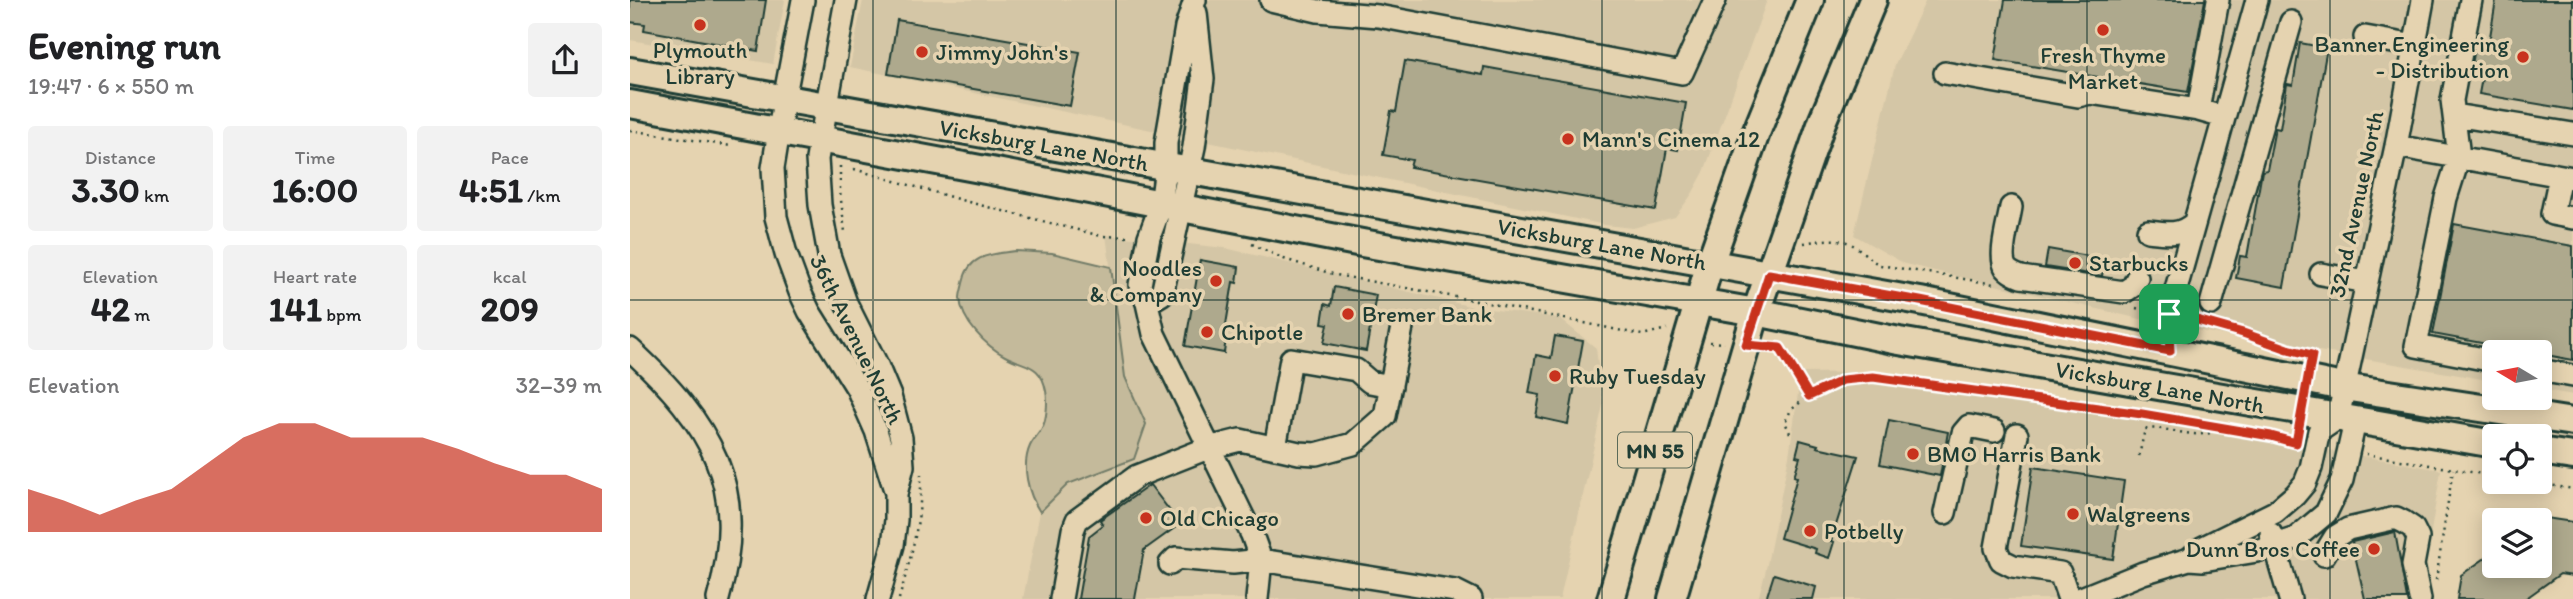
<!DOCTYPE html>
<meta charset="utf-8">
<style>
body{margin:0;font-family:Itim,sans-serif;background:#f2f2f2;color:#202124;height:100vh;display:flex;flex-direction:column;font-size:26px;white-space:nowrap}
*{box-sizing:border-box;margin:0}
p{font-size:23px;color:#757577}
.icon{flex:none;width:38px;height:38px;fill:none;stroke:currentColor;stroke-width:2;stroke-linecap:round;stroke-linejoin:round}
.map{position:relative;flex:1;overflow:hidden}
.panel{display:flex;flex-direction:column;background:#fff;width:630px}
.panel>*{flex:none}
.needle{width:46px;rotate:280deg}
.controls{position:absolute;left:1852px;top:340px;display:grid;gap:14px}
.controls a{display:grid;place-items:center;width:70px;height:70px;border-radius:7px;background:#fff;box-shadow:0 4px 18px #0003;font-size:35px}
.pin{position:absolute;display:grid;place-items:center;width:60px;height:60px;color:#fff;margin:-30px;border-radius:14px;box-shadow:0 4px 10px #0006}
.round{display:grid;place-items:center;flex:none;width:74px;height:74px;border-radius:7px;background:#f2f2f2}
.overview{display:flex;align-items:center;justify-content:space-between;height:119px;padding:0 28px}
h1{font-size:38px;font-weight:800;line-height:52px}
.figures{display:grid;grid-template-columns:repeat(3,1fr);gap:10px;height:119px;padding:7px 28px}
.figures div{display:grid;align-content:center;border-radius:7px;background:#f2f2f2;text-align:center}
.figures b{font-size:35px;font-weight:800}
.figures small{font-size:19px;font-weight:400}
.figures p{font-size:19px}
.chart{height:196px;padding:14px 28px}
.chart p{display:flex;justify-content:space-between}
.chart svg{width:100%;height:126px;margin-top:7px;fill:#c8321e;opacity:.7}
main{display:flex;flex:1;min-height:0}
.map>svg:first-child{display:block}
</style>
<main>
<section class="panel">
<div class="overview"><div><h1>Evening run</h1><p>19:47 · 6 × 550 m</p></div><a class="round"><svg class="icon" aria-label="share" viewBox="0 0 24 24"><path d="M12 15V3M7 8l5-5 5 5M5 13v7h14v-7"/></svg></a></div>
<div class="figures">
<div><p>Distance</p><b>3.30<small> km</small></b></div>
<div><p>Time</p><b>16:00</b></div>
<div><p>Pace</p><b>4:51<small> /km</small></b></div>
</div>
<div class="figures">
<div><p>Elevation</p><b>42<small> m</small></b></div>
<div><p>Heart rate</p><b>141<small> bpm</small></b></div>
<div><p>kcal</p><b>209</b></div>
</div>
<div class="chart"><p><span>Elevation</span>32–39 m</p>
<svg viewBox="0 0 160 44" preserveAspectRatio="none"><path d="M0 44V29L10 33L20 38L30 33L40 29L50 20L60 11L70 6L80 6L90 11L100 11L110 11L120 15L130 20L140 24L150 24L160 29V44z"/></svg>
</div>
</section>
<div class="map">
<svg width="1943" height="599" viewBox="0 0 1943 599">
<rect width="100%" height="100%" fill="#e5d3b0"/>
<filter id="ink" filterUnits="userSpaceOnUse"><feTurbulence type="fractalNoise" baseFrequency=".0143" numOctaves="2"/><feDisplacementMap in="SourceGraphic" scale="14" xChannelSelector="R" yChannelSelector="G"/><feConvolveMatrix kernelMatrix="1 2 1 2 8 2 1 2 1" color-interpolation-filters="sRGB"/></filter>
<g filter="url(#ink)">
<path fill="#d4c6a6" d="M0,0h155l-12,64 -143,-24z
M233,0h904l-63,172 -12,22 -17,23 -42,11 -28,-3 -755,-158z
M1296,0h647v395l-34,-6v-37h-45v29l-328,-56 -261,-61 -51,-29 41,-170z
M476,235l119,13 248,59 86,11 37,30 7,57 -43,194h-537l17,-87 28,-28 66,-25 12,-34 -21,-48z
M1257,372l59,14 184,29 311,55 -21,129h-662l7,-25 24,-118 12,-83z"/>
<path fill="#c4ba9b" stroke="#727c68" stroke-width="2" d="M386,251l36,2 59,14 14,110 21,47 -12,35 -66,25 -28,28c-12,-18 -19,-46 -10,-66 3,-7 9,-12 12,-18 5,-9 6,-27 4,-37 -5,-28 -21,-24 -41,-35 -19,-10 -44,-35 -45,-58 0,-4 2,-10 3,-15 5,-29 29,-29 53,-32z"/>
<path fill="#aea98d" stroke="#1f3d34" stroke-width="2" d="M0,0h136l-8,51 -114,-21 1,-6 -15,-2z
M1375,0h200l-17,92 -193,-32z
M1866,0h77v110l-94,-16 5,-27 -12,-2 3,-18 13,2z
M267,20l183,32 -10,54 -182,-32z
M1670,43l27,5 -43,239 -48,-9 4,-22 7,1 15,-86 5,-1 8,-42 5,1 7,-45 6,1z
M775,61l78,14 1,-8 202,36 -8,47 -11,-2 -11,62 -246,-43 2,-7 -29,-5 8,-44 5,1z
M1824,224l119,22v114l-140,-26z
M1418,249l57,10 -3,17 -57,-9z
M570,260l39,7 -2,16 -4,-1 -9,55 2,1 -2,15 -39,-7z
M704,287l42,8 -10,56 -42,-8 4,-19 -6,-1 3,-19 6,2z
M925,336l28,5 -15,83 -32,-7 4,-22 -11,-2 7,-38 15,3z
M1259,420l59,12 -8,44 -60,-12z
M1170,440l18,5 -1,2 41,9 -27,85 3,1 -5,16 -14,-5 1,-4 -36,-11 17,-61 -3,-1 6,-19 -4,-1z
M1403,467l91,14 -11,78 -92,-13z
M520,485l30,39 -36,26 -9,49h-57l11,-63 14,-11 -3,-5z
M1909,517l34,5v54l-13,-2 -35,25h-68l4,-24 33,-23v13h45z
M1765,532l12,67h-42l-13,-57z
M1144,574l42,13 -3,12h-47z"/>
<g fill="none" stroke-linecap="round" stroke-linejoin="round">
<g stroke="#1f3d34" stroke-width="26">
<path id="minor" d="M173,0l-19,100 -11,68 3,49 10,37 14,38 9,19 48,77 19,43 20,62
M216,0l-29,159 3,46 9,50 17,48 31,62 13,31 11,42 2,28 -7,28v26l-3,25 -15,54
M565,0l-9,27 -20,116v24l-5,38 -12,32 -9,48 7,18 7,31 98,201 9,25 -4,39
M641,0l47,11 60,5 304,57 33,-73
M1841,0l-19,100 7,57 -13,41 -30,148 78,15
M1735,37l50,9
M1315,73l133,23 12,-3 108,17 25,7
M1568,110l20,-110
M1824,115l119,19
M1766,146l177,32
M1930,176l-8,38 21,4
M1381,207c-2,15 -13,49 -5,61 4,5 10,7 15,9l103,15 9,-6 4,-8
M1518,231c17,2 31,5 45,-7
M1691,274l46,8
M517,303l15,-9 32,-147 9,-68 -7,-66
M1581,304l80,-282
M0,349c81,75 120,137 88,250
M1540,351l-1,-37 88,-314
M1909,370l34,6
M1708,418l58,-272 27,-146
M1387,435l-21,113 5,12 12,6 47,7 9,26
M645,448l16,-89 65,11 14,12 21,4
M1315,513l18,-80 6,-7 25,5
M1641,534l19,65
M1694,555l11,-18 13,-8 48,-11 8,4 9,6 5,10 -5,27 7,34
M1559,559l14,1 54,-9 39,-13 30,-25 16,-33 12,-54 -16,-8
M540,564l6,-6 57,5 28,-3 194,31 16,8
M431,599l12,-69 4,-10 60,-44 71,-28 32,-8 59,13 17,1 37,-10 32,-28 17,-89
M1449,599l64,-26 46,-14 13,-11 73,-36 20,-17 10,-12 6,-15 8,-37 19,-13"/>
</g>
<g stroke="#1f3d34" stroke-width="32">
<path id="major" d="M0,71l1290,230 423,86 230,35
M0,104l361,67 371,72 394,69 143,29 595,103
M1909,451l34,5
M981,599l99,-336 46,-130 54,-133
M1042,599l84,-287 66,-190 51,-122"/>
</g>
<path stroke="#1f3d34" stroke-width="2.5" stroke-dasharray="2 5" stroke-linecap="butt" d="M0,130l101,16
M210,166v26l5,40
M224,169l114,33 133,34 28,1
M1174,243c17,-3 37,-7 52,4 9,6 14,13 24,18l114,19
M622,244l32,15 52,16 157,29 149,31 25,-6
M1506,308l14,3
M1557,317l56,16 36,14 34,8 -2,5
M1080,342l14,1
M1139,347l11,1 29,47 34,-14 30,-4 269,37 129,22 26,7
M1160,433l-5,-11 6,-12 18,-15
M1736,454l128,22
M1509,456l6,-27c22,-3 43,9 65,4l4,-7
M1896,481l47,8
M1806,580l17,-111
M269,599c12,-42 23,-81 22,-125"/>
<use href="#minor" stroke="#e5d3b0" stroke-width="21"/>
<use href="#major" stroke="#e5d3b0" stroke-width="26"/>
</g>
</g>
<g fill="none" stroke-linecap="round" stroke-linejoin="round" filter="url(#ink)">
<g stroke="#fff" stroke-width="14">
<path id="route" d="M1139,274l151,27 250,50 -2,-33 1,-4h7l67,19 45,16 24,6 -16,88 -25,-7 -129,-22 -269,-37 -30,3 -34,16 -29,-48 -34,-3z"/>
</g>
<use href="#route" stroke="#c8321e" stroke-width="9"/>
</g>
<path fill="none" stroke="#1f3d34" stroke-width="2" stroke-opacity="0.55" d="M243,0v599M486,0v599M729,0v599M972,0v599M1214,0v599M1457,0v599M1700,0v599M0,300h1943"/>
<g fill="#c8321e" stroke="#e5d3b0" stroke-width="2.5">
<circle cx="70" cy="25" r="7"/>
<circle cx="1473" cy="30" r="7"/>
<circle cx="292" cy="52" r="7"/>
<circle cx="1893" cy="57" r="7"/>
<circle cx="938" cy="139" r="7"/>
<circle cx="1445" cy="263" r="7"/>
<circle cx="586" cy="281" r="7"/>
<circle cx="718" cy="314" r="7"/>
<circle cx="577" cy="332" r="7"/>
<circle cx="925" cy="376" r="7"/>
<circle cx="1283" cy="454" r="7"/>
<circle cx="1443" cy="514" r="7"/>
<circle cx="516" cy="518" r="7"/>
<circle cx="1180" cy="531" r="7"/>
<circle cx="1744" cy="549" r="7"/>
</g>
<g text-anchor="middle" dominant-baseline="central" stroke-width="7" stroke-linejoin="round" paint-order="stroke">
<rect fill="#e5d3b0" stroke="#5a6a59" stroke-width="2" x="988" y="432.5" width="74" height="35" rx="5"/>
<g font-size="21" font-weight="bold" fill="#1f3d34">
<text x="1025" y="450">MN 55</text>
</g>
<g font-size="23" fill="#1f3d34" stroke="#e5d3b0" text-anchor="start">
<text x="1879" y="44" text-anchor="end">Banner Engineering<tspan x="1879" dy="26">- Distribution</tspan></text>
<text x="70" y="50" text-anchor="middle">Plymouth<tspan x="70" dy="26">Library</tspan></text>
<text x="306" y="52">Jimmy John's</text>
<text x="1473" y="55" text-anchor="middle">Fresh Thyme<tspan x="1473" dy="26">Market</tspan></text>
<text x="952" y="139">Mann's Cinema 12</text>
<text x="1459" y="263">Starbucks</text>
<text x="572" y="268" text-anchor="end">Noodles<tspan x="572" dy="26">&amp; Company</tspan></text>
<text x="732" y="314">Bremer Bank</text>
<text x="591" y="332">Chipotle</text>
<text x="939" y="376">Ruby Tuesday</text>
<text x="1297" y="454">BMO Harris Bank</text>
<text x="1457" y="514">Walgreens</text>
<text x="530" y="518">Old Chicago</text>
<text x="1194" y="531">Potbelly</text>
<text x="1730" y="549" text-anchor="end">Dunn Bros Coffee</text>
</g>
<g font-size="23" fill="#1f3d34" stroke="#e5d3b0">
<text transform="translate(414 145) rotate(10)">Vicksburg Lane North</text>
<text transform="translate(1726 204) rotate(-78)">32nd Avenue North</text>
<text transform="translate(972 244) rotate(10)">Vicksburg Lane North</text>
<text transform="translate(227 339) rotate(64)">36th Avenue North</text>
<text transform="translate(1530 387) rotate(10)">Vicksburg Lane North</text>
</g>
</g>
</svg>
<div class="controls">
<a><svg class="needle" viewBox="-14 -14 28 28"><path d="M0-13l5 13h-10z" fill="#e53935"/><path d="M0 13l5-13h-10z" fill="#757577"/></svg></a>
<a><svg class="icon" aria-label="locate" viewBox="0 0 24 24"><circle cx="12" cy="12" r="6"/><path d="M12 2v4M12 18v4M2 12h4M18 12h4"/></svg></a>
<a><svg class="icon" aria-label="layers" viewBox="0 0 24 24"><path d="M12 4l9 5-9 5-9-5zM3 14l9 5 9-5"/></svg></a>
</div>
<div class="pin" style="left:1539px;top:314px;background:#1e9e55"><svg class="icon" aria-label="arrive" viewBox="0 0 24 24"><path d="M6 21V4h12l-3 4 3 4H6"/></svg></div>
</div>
</main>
